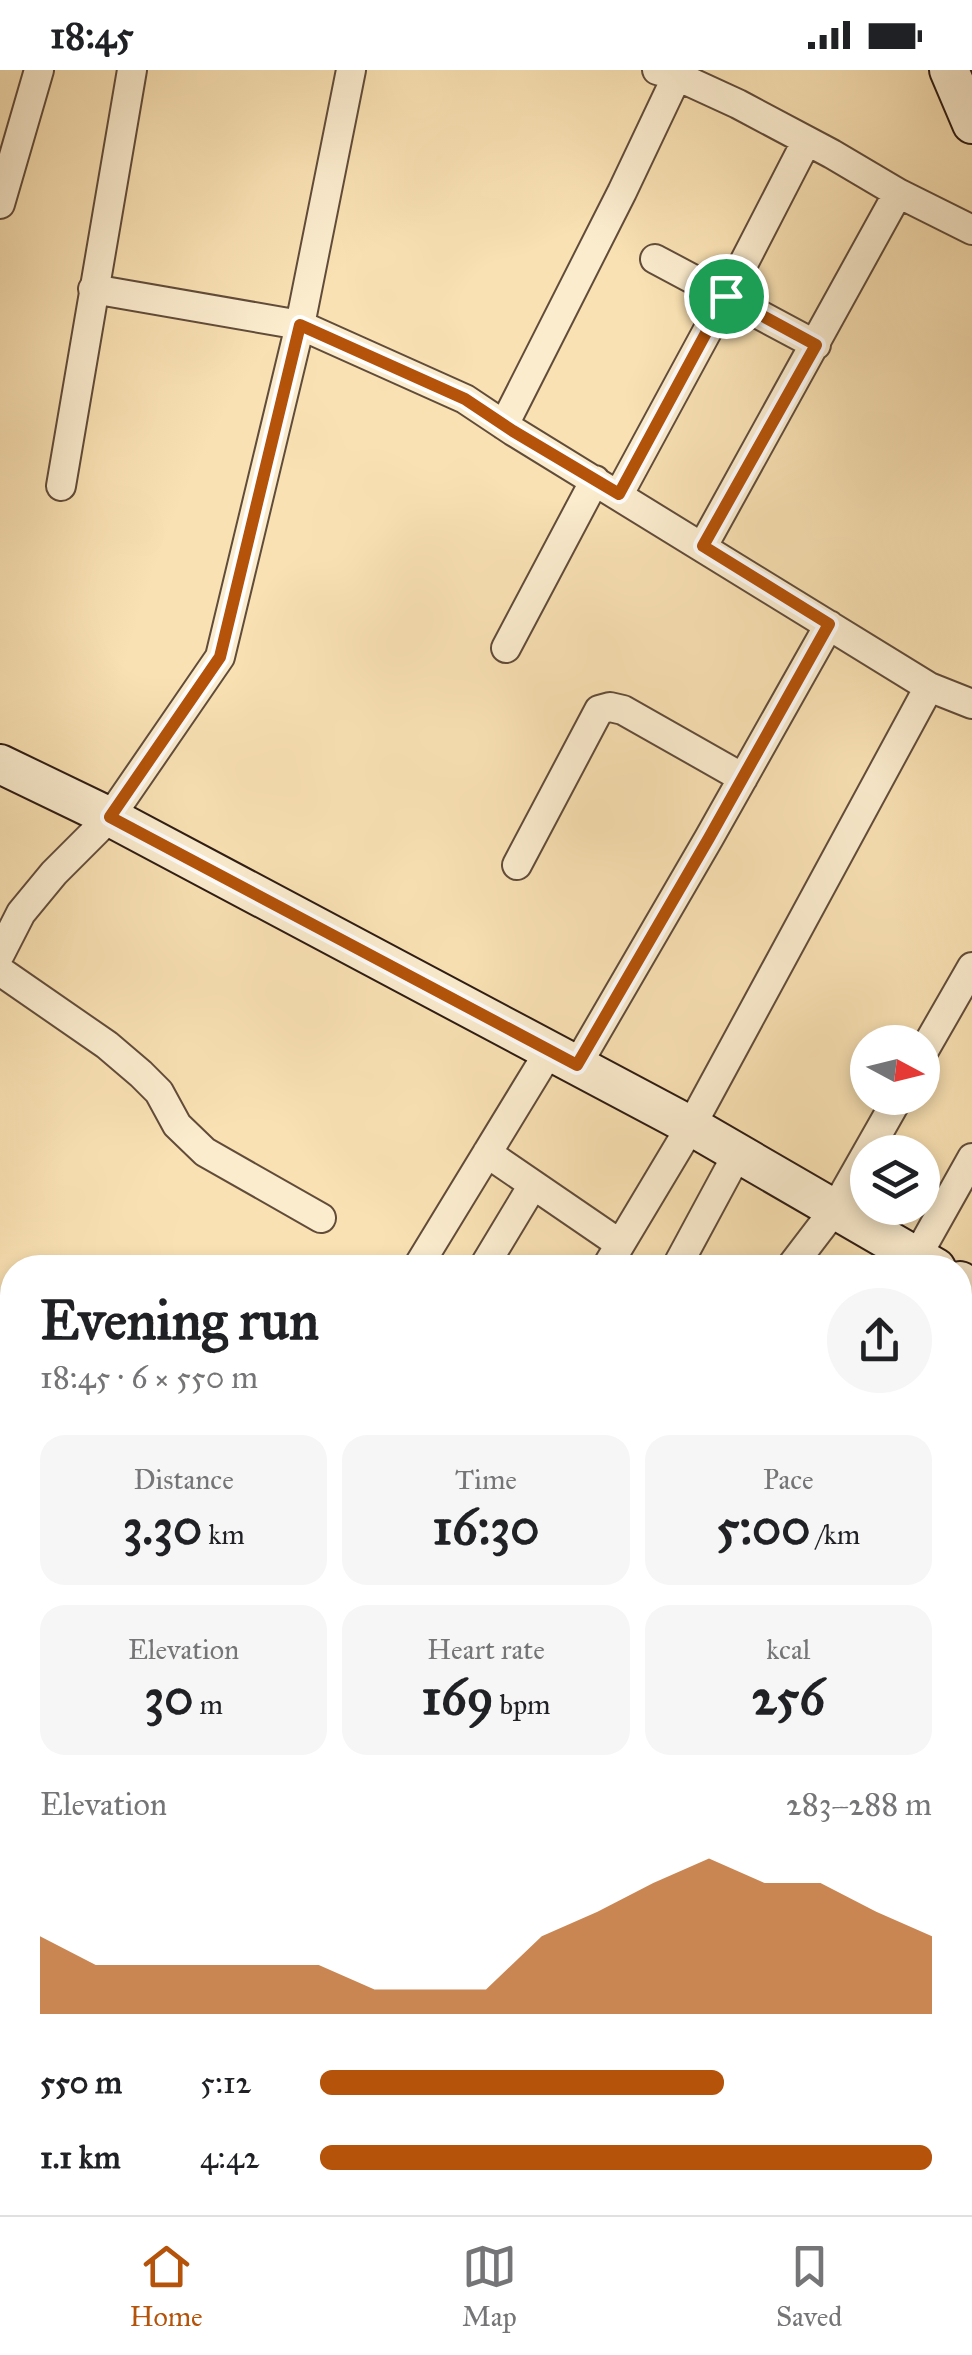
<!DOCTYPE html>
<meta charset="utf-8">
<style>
body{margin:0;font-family:"IM FELL Great Primer",serif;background:#f6f6f6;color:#202124;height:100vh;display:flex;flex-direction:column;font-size:38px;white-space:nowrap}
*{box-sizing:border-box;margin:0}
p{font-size:32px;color:#757577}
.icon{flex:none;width:55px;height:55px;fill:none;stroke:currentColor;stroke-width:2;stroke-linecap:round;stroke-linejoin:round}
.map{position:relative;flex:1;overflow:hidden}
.drawer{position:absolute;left:0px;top:1185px;width:972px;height:960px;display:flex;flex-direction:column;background:#fff;border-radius:40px 40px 0 0;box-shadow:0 5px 15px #0003}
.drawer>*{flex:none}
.needle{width:65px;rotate:97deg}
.controls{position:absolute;left:850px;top:955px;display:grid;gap:20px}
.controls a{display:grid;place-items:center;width:90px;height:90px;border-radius:50%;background:#fff;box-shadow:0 5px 15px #0003;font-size:50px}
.pin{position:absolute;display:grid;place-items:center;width:85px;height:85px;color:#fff;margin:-42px;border:5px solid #fff;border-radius:50%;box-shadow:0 2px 10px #0007}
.round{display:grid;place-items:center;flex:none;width:105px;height:105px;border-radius:52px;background:#f6f6f6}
.summary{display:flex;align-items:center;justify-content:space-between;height:170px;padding:0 40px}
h1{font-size:55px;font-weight:700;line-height:75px}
.metrics{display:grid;grid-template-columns:repeat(3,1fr);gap:15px;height:170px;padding:10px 40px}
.metrics div{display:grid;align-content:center;border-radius:25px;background:#f6f6f6;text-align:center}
.metrics b{font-size:50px;font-weight:700}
.metrics small{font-size:28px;font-weight:400}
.metrics p{font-size:28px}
.chart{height:280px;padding:20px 40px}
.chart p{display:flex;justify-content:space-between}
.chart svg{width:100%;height:180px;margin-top:10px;fill:#b45309;opacity:.7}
ul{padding:0 40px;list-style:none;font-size:32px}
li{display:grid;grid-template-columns:160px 120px 1fr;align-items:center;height:75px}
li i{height:25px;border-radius:12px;background:#b45309}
.status{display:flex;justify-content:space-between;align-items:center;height:70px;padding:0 50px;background:#fff;direction:ltr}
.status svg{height:28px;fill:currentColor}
.tab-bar{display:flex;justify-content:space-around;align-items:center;height:140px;border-top:2px solid #e0e0e0;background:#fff;font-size:28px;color:#757577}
.tab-bar a{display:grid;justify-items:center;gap:5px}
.tab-bar .current{color:#b45309}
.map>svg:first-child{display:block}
</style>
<div class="status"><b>18:45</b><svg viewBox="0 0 49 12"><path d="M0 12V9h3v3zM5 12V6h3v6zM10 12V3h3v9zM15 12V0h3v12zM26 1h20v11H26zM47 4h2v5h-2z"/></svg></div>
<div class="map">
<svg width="972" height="2145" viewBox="0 0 972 2145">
<rect width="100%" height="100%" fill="#f9e1b3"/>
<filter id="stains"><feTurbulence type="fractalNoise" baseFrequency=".002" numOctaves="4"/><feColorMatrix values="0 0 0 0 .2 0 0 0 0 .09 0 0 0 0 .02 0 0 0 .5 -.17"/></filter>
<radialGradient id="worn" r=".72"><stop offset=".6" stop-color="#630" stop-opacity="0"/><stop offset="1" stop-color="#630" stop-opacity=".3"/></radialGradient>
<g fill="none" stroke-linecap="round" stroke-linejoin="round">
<g stroke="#614c3a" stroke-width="32">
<path id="street" d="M657,0l20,6 61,28 94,50 66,39 74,37
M0,134l39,-134
M655,189l161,86
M93,219l207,36 165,74 48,32 416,256 43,17
M504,355l118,-233 55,-116
M61,416l71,-416
M619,424l117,-216 70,-136
M703,476l195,-353
M506,578l89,-168
M517,795l82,-155 11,-3 13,3 120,68
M0,884l21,-41 33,-40 56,-56 110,-160 80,-332 51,-255
M0,901l107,74 34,29 18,18 18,33 28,27 116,66
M922,984l50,-87
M577,995l132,-227 120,-213
M487,1083l133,91
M917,1186l55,-98
M417,1198l133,-218
M483,1198l50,-83
M606,1198l85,-142 238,-439
M676,1198l62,-115
M790,1198l45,-59 63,-111
M0,1416l12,7
M960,1429l12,-21
M0,1513l12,-20
M4,1933l8,-14
M0,2040l12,6
M188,2132l26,13
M584,2132l1,13
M810,2132l29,13
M351,2145l7,-13
M967,2145l5,-7"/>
</g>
<g stroke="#2e1b12" stroke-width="42">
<path id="secondary" d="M949,0l23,54
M0,694l110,53 581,309 245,142
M960,1211l12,7"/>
</g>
<use href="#street" stroke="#fbecce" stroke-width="28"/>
<use href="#secondary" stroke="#fbecce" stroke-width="38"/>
</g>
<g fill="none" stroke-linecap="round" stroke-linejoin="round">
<g stroke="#fff" stroke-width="20">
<path id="route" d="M726,226l90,49 -113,201 126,78 -120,214 -132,227 -467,-248 110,-160 80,-332 165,74 48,32 106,63z"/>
</g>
<use href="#route" stroke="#b45309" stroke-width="12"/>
</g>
<rect width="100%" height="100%" filter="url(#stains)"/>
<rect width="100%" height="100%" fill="url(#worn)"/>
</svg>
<div class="controls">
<a><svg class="needle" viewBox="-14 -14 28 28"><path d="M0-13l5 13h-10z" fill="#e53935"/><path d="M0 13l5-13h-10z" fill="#757577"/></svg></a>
<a><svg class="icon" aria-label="layers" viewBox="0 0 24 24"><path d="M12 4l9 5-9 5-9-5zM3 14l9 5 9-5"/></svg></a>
</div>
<div class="pin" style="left:726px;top:226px;background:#1e9e55"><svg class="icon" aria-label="arrive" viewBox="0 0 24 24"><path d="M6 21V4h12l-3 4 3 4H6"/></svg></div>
<section class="drawer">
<div class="summary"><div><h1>Evening run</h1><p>18:45 · 6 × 550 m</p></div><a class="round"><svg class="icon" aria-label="share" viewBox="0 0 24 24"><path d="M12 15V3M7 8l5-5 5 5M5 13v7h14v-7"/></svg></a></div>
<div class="metrics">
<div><p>Distance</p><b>3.30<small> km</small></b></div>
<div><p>Time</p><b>16:30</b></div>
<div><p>Pace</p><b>5:00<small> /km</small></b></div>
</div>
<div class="metrics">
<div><p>Elevation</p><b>30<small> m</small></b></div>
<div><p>Heart rate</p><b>169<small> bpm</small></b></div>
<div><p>kcal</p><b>256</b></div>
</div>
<div class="chart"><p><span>Elevation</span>283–288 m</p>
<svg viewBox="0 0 160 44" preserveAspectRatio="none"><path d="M0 44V25L10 32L20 32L30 32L40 32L50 32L60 38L70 38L80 38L90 25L100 19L110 12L120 6L130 12L140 12L150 19L160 25V44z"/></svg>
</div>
<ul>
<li><b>550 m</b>5:12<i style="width:66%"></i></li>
<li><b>1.1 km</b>4:42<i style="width:100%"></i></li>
</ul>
</section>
</div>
<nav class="tab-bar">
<a class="current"><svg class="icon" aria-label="home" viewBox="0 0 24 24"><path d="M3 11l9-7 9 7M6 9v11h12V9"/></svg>Home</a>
<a><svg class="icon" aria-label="map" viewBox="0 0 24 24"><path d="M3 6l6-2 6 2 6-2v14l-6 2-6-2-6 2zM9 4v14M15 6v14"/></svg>Map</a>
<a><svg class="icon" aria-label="saved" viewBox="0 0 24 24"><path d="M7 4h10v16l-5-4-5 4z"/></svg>Saved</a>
</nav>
